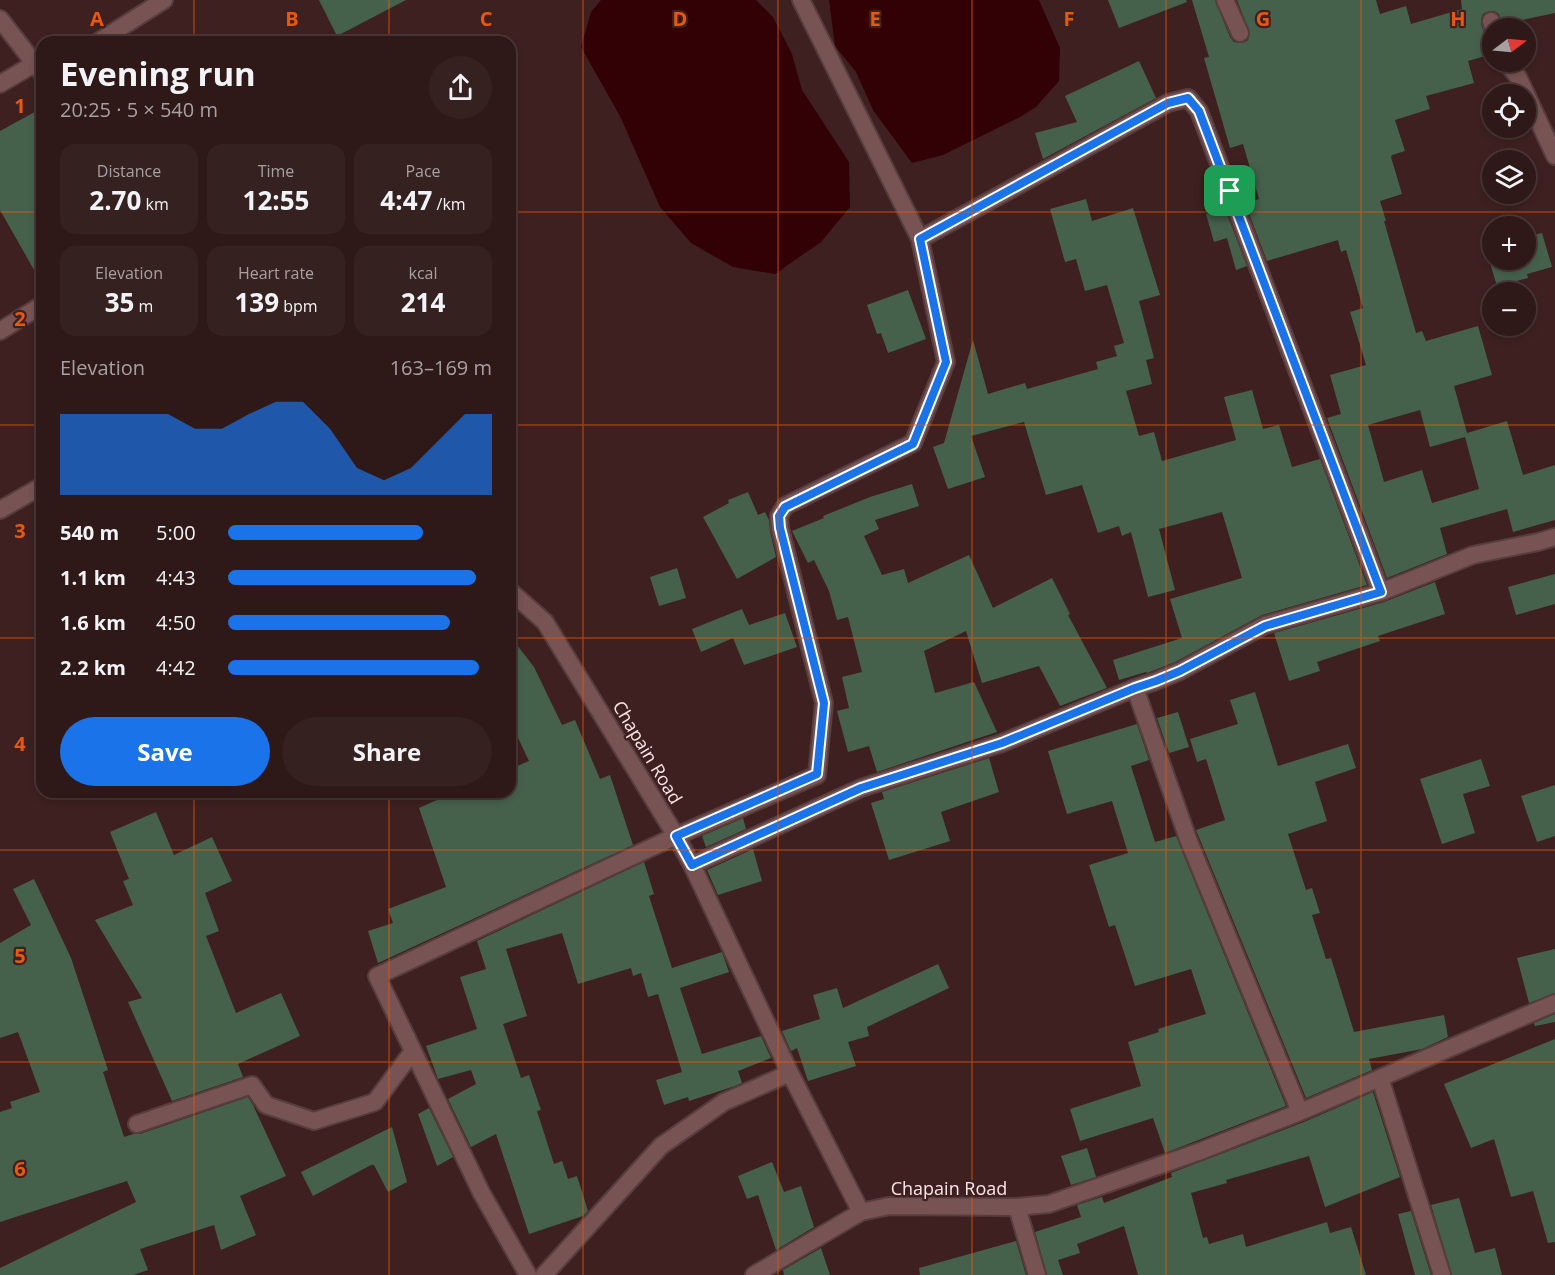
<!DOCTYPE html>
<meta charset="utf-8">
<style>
body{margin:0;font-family:"Open Sans",sans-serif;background:#362121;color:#f1f3f6;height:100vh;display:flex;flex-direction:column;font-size:22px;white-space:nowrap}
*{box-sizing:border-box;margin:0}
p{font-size:20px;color:#a7a0a2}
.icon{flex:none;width:33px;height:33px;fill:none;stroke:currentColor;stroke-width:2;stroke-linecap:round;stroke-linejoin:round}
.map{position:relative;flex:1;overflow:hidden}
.details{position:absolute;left:36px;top:36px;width:480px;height:762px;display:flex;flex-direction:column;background:#2e1818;border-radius:18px;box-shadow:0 3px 9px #0003,0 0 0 2px #493737}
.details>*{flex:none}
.needle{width:39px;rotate:74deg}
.controls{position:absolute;left:1482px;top:18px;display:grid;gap:12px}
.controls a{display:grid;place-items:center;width:54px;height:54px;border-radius:50%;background:#2e1818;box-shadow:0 3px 9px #0003,0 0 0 2px #493737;font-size:30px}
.pin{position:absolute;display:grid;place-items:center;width:51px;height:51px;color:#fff;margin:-26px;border-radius:12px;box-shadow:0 3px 9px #0006}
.round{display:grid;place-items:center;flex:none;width:63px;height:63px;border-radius:32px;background:#362121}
.headline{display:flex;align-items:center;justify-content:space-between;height:102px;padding:0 24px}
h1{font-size:33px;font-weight:700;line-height:45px}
.stats{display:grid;grid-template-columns:repeat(3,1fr);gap:9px;height:102px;padding:6px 24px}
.stats div{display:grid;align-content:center;border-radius:15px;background:#362121;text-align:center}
.stats b{font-size:26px;font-weight:700}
.stats small{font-size:16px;font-weight:400}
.stats p{font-size:16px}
.chart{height:168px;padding:12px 24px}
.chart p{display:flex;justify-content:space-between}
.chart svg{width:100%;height:108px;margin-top:6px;fill:#1a73e8;opacity:.7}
.button{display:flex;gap:12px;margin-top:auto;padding:12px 24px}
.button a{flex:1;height:69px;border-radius:36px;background:#1a73e8;color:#fff;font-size:24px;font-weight:700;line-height:69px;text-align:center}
.button a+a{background:#362121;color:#f1f3f6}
ul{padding:0 24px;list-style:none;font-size:20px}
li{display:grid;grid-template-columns:96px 72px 1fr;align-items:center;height:45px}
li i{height:15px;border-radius:8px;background:#1a73e8}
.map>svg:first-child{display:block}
</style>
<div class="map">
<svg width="1555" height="1275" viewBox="0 0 1555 1275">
<rect width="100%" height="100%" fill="#3e2020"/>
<path fill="#320106" d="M601,0h155l17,17 19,37 10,36 47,72 1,45 -29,35 -46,32 -42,-7 -42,-24 -31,-36 -40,-91 -39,-69 10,-35z
M829,0h210l21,48 -1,33 -23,26 -16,10 -77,38 -31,8 -39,-53 -17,-38 -21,-26z"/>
<path fill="#45614c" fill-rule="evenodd" d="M319,0h87l-69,36z
M1108,0h78l1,2 -68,26z
M1192,0h23l15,37 4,5 6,1 5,-1 3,-2 2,-7 -13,-33h139l4,14 26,-8 5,18 51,-15 -1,-9h94v13l-52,11 -4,-10 -5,-3h-5l-6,3 -2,5v5l4,11 7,3v16l-24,7 6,22 -48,13 4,13 -35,11 10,31 -13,4 -1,2 11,37 -22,7 6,20h-2l32,112 6,-2 4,10 52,-15 14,49 -38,11 13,47 40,-12 16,54 32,-10v55l-42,12 -6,-23 -67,19 7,26 -60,24 -60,-160 14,-4 -11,-39 36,-10 -16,-53 13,-4 -17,-58 -5,2 -3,-12 -71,21 -22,-58 14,-4 -16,-55 -13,4 -26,-90 5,-1zM1420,410l10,37 35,-10 14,52 -47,14 -10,-33 -38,12 -16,-57z
M1139,61l17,37 -113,61 -8,-26 42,-11 -12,-26z
M42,108v176l-42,-74v-79z
M1086,199l6,22 41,-13 27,87 -21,6 15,57 -8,2 6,24 -26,7 13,45 15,-4 8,29 74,-21 -12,-43 28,-7 11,39 16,-4 13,42 28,-8 47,126 -105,30 -87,47 -28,11 -1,-1 -27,8 -6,-20 69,-22 -12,-39 72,-21 -20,-66 -63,17 16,61 -27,7 -17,-65 -9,4 -3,-10 -21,7 -16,-48 -36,10 -22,-73 -53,14 14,41 -37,12 -15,-42 11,-4 29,-103 15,54 37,-11 2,6 71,-20 -2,-7 21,-6 -3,-10 10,-3 -17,-58 -22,6 -9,-32 -11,3 -15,-53z
M1225,209l22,57 -11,4 -9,-32 -13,4 -8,-28z
M1542,233l10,34 -25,7 1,4 -31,8 -7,-23 13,-3h23v-23z
M908,290l18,49 -38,14 -7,-20 -4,1 -10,-29z
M912,484l7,22 -44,14 4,9 -15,7 18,39 22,-6 4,14 61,-28 24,53 59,-30 18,36 -2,1 39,73 -47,18 -21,-40 -57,17 -16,-52 -42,20 11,42 39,-11 23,50 -120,40 -8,-26 -21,6 -11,-41 12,-3 -7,-31 20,-5 -14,-55 -11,3 -8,-29 -15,-31 -6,3 -16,-32 32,-13 -1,-2 47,-19z
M748,492l10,23 7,-3 4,8 1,11 6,26 -39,22 -34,-62 26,-14 -1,-3z
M677,568l9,30 -27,8 -9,-29z
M1555,574v30l-39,11 -8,-28z
M1435,582l10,32 -67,22 2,5 -63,21 3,9 -31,10 -15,-48 110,-31z
M742,609l7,16 36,-12 12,34 -53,18 -11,-27 -32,14 -9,-23z
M510,636l24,31 28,58 13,-5 25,59 10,-4 23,70 -255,118 -10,-32 25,-8 -5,-14 58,-22 -27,-79 36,-16h55v-23l19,-8 -19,-40z
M1255,692l23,74 70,-22 8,24 -41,14 12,39 -39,13 18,56 6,-2 8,25 -8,2 14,44 5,-1 23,74 90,-17 4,22 -26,12 -53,10 3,11 -66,28 -110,-268 29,-10 -19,-61 -9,3 -7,-23 48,-15 -8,-24z
M1178,712l11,35 -20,6 -12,-35z
M1137,724l12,36 -18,6 24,76 21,-6 110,270 -121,47 -12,-35 -73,23 -10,-32 71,-23 -13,-44 31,-10 -1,-3 48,-15 -15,-45 -56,17 -20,-61 -6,2 -20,-62 39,-12 -16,-52 -45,13 -19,-63z
M989,758l10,34 -58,20 9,29 -61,19 -18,-57 13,-4 -2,-7z
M1481,759l9,27 -27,8 12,39 -33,11 -22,-65z
M1555,785v51l-18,6 -16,-46z
M156,812l18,43 38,-18 20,44 -27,12 14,38 -13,5 30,77 45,-20 19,43 -62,28 5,13 -71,24 -44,-99 14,-4 -47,-78 38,-15 -10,-24 6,-2 -19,-47z
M743,818l3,11 -40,18 -4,-11z
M753,849l9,32 -44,14 -11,-25z
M644,862l10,32 -5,2 23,72 50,-16 7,20 -49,16 22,66 59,-18 10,22 -33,13 4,12 -10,4 -43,14 -1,-4 -24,8 -8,-25 26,-8 -24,-78 -10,3 -7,-24 -8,3 -2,-8 -53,16 -16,-51 -56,16 21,67 -24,8 18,54 8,-3 12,35 -4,1 17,53 8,-3 6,18 9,-3 11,35 -5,5 -54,18 -33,-100 -25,13 -23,-48 28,-15 -5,-14 -33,9 -12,-33 51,-17 -17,-52 26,-8 -9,-28z
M34,879l37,79 37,112 -5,2 21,65 9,-3h7l108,-37 5,8 33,71 -46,20 16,39 -35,15 -7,-25 -74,24 8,21 -15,5h-133v-7l136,-66 -9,-21 -127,41v-110l12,-4 -2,-6 30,-10 -22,-60 -18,6v-95l31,-18 -18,-36z
M1555,949v44l-26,10 -12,-45z
M938,964l11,24 -82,39 2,9 -21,6 8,24 -48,15 -11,-33 -6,3 -9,-20 38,-12 -7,-24 24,-7 6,20z
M1555,1014v8l-20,4 -1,-3z
M1555,1039v203l-7,1 -15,-52 -22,6 -17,-58 -23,9 -27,-64z
M1373,1092l27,85 -75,30 -16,-51 -83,24 1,3 -36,10 12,45 4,-1 2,7 34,-10 3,13 81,-25 3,11 21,-6 15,48h-228l-14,-49 -47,18 3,9 -22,7 5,15h-16l-12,-43 46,-15 -4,-12 25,-8 2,6 68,-26 -1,-4 133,-51z
M429,1108l24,49 -16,9 -19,-52z
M392,1127l15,55 -19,10 -14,-27h-3l-58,31 -12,-24z
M1087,1148l9,29 -25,8 -10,-29z
M772,1162l12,30 17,-6 13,41 -38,23 -18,-55 -11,4 -9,-23z
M1459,1198l16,55 20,-5 7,27h-50l-21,-70z
M1411,1211l20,64h-16l-17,-61z
M1016,1241l10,34h-106l-1,-7z
M821,1248l9,27h-46l-1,-5z"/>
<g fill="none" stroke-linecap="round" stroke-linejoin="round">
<g stroke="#583d3e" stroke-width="20">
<path id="minor" d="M801,0l119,239 248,-136 20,-5 11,13 182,481
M1225,0l15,33
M0,19l42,54
M1491,21l2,7
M98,42l66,-42
M1506,62l12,15 37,79
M0,84l34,-20
M0,331l42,-26
M0,510l42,-24
M510,591l35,31 131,214 16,29 98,208 71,139 28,-6 128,1 32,-3 149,-52 102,-40 80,-34 62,197
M1135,688l53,151 112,273
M692,865l169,-77 141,-45 133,-55 21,-7 24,-10 85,-46 116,-33 92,-37 65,-13 17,-5
M1380,1078l175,-75
M137,1124l115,-39 14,20 48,16 61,-19 38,-51
M1017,1207l20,68
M528,1275l-47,-83 -104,-216 299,-140 141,-61 7,-72 -44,-175 -1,-12 6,-10 128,-63 33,-81 -26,-123
M544,1275l117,-129 63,-44 66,-29
M754,1275l107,-63"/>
</g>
<use href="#minor" stroke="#775453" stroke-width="16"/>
</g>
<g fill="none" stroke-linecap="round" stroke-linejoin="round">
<g stroke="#fff" stroke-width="12">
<path id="route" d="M1188,98l11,13 182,481 -116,34 -85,45 -24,10 -21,7 -133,55 -141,45 -169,77 -16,-29 141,-62 7,-71 -44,-175 -1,-12 6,-9 128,-63 33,-82 -26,-123 248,-136z"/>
</g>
<use href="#route" stroke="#1a73e8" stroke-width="8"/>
</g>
<path fill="none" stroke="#e8590c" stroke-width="1.5" stroke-opacity="0.55" d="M194,0v42M389,0v42M583,0v1275M778,0v1275M972,0v1275M1166,0v1275M1361,0v1275M0,212h42M510,212h1045M0,425h42M510,425h1045M0,638h42M510,638h1045M194,792v483M389,792v483M0,850h1555M0,1062h1555"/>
<g text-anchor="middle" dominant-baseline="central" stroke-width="4.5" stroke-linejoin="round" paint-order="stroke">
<g font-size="18" fill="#fbe5e4" stroke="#3e2020">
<text transform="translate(648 752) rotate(59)">Chapain Road</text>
<text x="949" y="1188">Chapain Road</text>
</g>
</g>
<g font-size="20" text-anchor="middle" font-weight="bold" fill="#e8590c" stroke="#3e2020" stroke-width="4.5" stroke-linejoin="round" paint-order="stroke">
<text x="97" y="26">A</text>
<text x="292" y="26">B</text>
<text x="486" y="26">C</text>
<text x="680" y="26">D</text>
<text x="875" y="26">E</text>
<text x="1069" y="26">F</text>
<text x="1263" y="26">G</text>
<text x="1458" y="26">H</text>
<text x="20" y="113">1</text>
<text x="20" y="326">2</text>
<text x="20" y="538">3</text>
<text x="20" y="751">4</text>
<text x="20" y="963">5</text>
<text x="20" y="1176">6</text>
</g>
</svg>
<div class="controls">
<a><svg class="needle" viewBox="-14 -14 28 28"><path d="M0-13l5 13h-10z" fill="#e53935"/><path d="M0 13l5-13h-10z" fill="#a7a0a2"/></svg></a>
<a><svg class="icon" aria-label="locate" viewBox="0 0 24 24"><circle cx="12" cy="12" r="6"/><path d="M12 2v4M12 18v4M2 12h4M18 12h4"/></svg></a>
<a><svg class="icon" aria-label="layers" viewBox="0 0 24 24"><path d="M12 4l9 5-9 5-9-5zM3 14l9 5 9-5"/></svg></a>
<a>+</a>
<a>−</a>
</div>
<div class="pin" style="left:1230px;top:191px;background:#1e9e55"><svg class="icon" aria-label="arrive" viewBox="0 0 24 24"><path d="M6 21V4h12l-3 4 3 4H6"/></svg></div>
<section class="details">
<div class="headline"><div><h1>Evening run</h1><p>20:25 · 5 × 540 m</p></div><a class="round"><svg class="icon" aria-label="share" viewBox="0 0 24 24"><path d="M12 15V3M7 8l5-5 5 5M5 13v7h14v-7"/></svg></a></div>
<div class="stats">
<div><p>Distance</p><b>2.70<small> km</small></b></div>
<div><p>Time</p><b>12:55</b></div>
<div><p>Pace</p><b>4:47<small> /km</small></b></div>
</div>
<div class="stats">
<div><p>Elevation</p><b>35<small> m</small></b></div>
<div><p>Heart rate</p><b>139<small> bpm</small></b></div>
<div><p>kcal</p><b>214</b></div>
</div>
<div class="chart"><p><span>Elevation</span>163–169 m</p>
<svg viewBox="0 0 160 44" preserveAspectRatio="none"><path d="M0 44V11L10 11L20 11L30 11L40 11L50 17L60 17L70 11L80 6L90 6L100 17L110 33L120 38L130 33L140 22L150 11L160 11V44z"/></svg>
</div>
<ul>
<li><b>540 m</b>5:00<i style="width:74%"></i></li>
<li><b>1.1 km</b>4:43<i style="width:94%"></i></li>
<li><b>1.6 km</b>4:50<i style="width:84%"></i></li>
<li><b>2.2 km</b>4:42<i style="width:95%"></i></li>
</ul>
<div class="button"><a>Save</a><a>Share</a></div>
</section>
</div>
